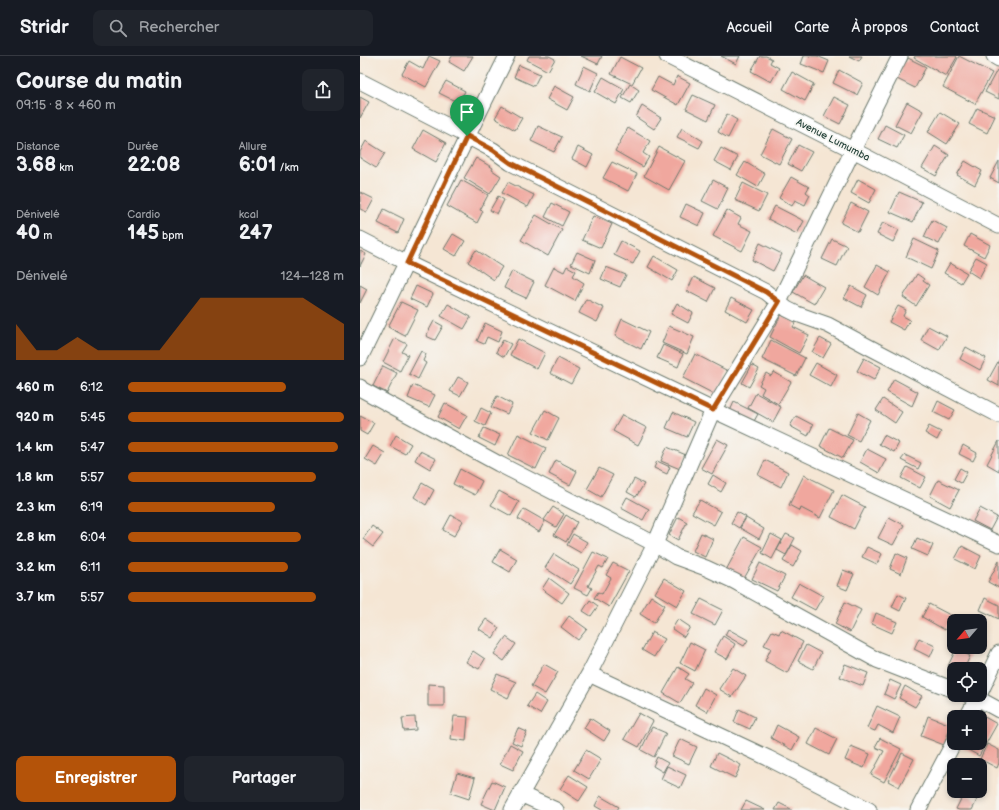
<!DOCTYPE html>
<html lang="fr">
<meta charset="utf-8">
<style>
body{margin:0;font-family:"Balsamiq Sans",sans-serif;background:#20242c;color:#f1f3f6;height:100vh;display:flex;flex-direction:column;font-size:15px;white-space:nowrap}
*{box-sizing:border-box;margin:0}
p{font-size:13px;color:#9ea1a6}
.icon{flex:none;width:22px;height:22px;fill:none;stroke:currentColor;stroke-width:2;stroke-linecap:round;stroke-linejoin:round}
.map{position:relative;flex:1;overflow:hidden}
.panel{display:flex;flex-direction:column;background:#171b24;width:360px}
.panel>*{flex:none}
.needle{width:26px;rotate:242deg}
.controls{position:absolute;left:587px;top:558px;display:grid;gap:8px}
.controls a{display:grid;place-items:center;width:40px;height:40px;border-radius:8px;background:#171b24;box-shadow:0 2px 6px #0003;font-size:20px}
.pin{position:absolute;display:grid;place-items:center;width:34px;height:34px;color:#fff;margin:-41px -17px;border-radius:50% 50% 50% 0;rotate:-45deg;box-shadow:0 0 4px #0007}
.pin .icon{rotate:45deg}
.round{display:grid;place-items:center;flex:none;width:42px;height:42px;border-radius:8px;background:#20242c}
.summary{display:flex;align-items:center;justify-content:space-between;height:68px;padding:0 16px}
h1{font-size:22px;font-weight:700;line-height:30px}
.figures{display:grid;grid-template-columns:repeat(3,1fr);gap:6px;height:68px;padding:4px 16px}
.figures div{display:grid;align-content:center}
.figures b{font-size:20px;font-weight:700}
.figures small{font-size:11px;font-weight:400}
.figures p{font-size:11px}
.chart{height:112px;padding:8px 16px}
.chart p{display:flex;justify-content:space-between}
.chart svg{width:100%;height:72px;margin-top:4px;fill:#b45309;opacity:.7}
.cta{display:flex;gap:8px;margin-top:auto;padding:8px 16px}
.cta a{flex:1;height:46px;border-radius:8px;background:#b45309;color:#fff;font-size:16px;font-weight:700;line-height:46px;text-align:center}
.cta a+a{background:#20242c;color:#f1f3f6}
ul{padding:0 16px;list-style:none;font-size:13px}
li{display:grid;grid-template-columns:64px 48px 1fr;align-items:center;height:30px}
li i{height:10px;border-radius:5px;background:#b45309}
header{display:flex;align-items:center;gap:24px;box-sizing:border-box;height:56px;padding:0 20px;background:#171b24;border-bottom:1px solid #363941}
header strong{font-size:19px}
nav{display:flex;gap:22px;margin-inline-start:auto;font-size:14px}
.search{width:280px;height:36px;background:#20242c;display:flex;align-items:center;gap:10px;box-sizing:border-box;padding:0 14px;border-radius:8px;color:#9ea1a6;font-size:15px}
main{display:flex;flex:1;min-height:0}
.map>svg:first-child{display:block}
</style>
<header>
<strong>Stridr</strong>
<div class="search"><svg class="icon" aria-label="search" viewBox="0 0 24 24"><circle cx="10" cy="10" r="6"/><path d="M15 15l6 6"/></svg>Rechercher</div>
<nav><a>Accueil</a><a>Carte</a><a>À propos</a><a>Contact</a></nav>
</header>
<main>
<section class="panel">
<div class="summary"><div><h1>Course du matin</h1><p>09:15 · 8 × 460 m</p></div><a class="round"><svg class="icon" aria-label="share" viewBox="0 0 24 24"><path d="M12 15V3M7 8l5-5 5 5M5 13v7h14v-7"/></svg></a></div>
<div class="figures">
<div><p>Distance</p><b>3.68<small> km</small></b></div>
<div><p>Durée</p><b>22:08</b></div>
<div><p>Allure</p><b>6:01<small> /km</small></b></div>
</div>
<div class="figures">
<div><p>Dénivelé</p><b>40<small> m</small></b></div>
<div><p>Cardio</p><b>145<small> bpm</small></b></div>
<div><p>kcal</p><b>247</b></div>
</div>
<div class="chart"><p><span>Dénivelé</span>124–128 m</p>
<svg viewBox="0 0 160 44" preserveAspectRatio="none"><path d="M0 44V22L10 38L20 38L30 30L40 38L50 38L60 38L70 38L80 22L90 6L100 6L110 6L120 6L130 6L140 6L150 14L160 22V44z"/></svg>
</div>
<ul>
<li><b>460 m</b>6:12<i style="width:73%"></i></li>
<li><b>920 m</b>5:45<i style="width:100%"></i></li>
<li><b>1.4 km</b>5:47<i style="width:97%"></i></li>
<li><b>1.8 km</b>5:57<i style="width:87%"></i></li>
<li><b>2.3 km</b>6:19<i style="width:68%"></i></li>
<li><b>2.8 km</b>6:04<i style="width:80%"></i></li>
<li><b>3.2 km</b>6:11<i style="width:74%"></i></li>
<li><b>3.7 km</b>5:57<i style="width:87%"></i></li>
</ul>
<div class="cta"><a>Enregistrer</a><a>Partager</a></div>
</section>
<div class="map">
<svg width="639" height="754" viewBox="0 0 639 754">
<rect width="100%" height="100%" fill="#f6f6f2"/>
<filter id="ink" filterUnits="userSpaceOnUse"><feTurbulence type="fractalNoise" baseFrequency=".025" numOctaves="2"/><feDisplacementMap in="SourceGraphic" scale="8" xChannelSelector="R" yChannelSelector="G"/><feConvolveMatrix kernelMatrix="1 2 1 2 8 2 1 2 1" color-interpolation-filters="sRGB"/></filter>
<filter id="wash" filterUnits="userSpaceOnUse"><feTurbulence type="fractalNoise" baseFrequency=".012" numOctaves="4" result="noise"/><feDisplacementMap in="SourceGraphic" scale="16" xChannelSelector="R" yChannelSelector="G"/><feGaussianBlur stdDeviation="0.9" result="paint"/><feColorMatrix in="noise" values="0 0 0 0 0 0 0 0 0 0 0 0 0 0 0 0 0 1.4 0 .05"/><feComposite in="paint" operator="in"/></filter>
<g filter="url(#wash)">
<rect width="100%" height="100%" fill="#f5e6d4"/>
<g id="blocks">
<path fill="#f0a79e" d="M69,0l11,5 -14,26 -24,-13 7,-13 14,8z
M92,0h21l-9,15 -15,-9z
M169,0h20l6,3 -7,12 -21,-11z
M221,0h21l-4,8z
M361,0h19l-4,8z
M400,0h6l6,3 -2,4 9,5 -8,14 -20,-11z
M444,0h13l12,5 -5,12 -23,-9z
M489,0h13l-3,5z
M555,0h41l1,1 -11,19 -32,-18z
M599,0l33,17 -17,31 -32,-17z
M260,1l21,11 -9,16 -21,-10z
M548,2l18,9 -11,21 -18,-9 5,-10 -2,-1 3,-7 3,1z
M159,9l21,9 -6,12 -20,-9z
M224,10l14,7 -8,18 -14,-7z
M479,14l24,13 -6,12 -24,-12z
M637,14l2,1v28l-14,-7z
M432,16l22,12 -9,17 -22,-12z
M317,20l13,7 -12,22 -27,-15 7,-13 15,8z
M243,21l21,12 -8,15 -21,-12z
M86,25l19,10 -6,12 -20,-10z
M270,28l9,6 -8,13 -9,-5z
M194,30l20,11 -7,13 -20,-11z
M333,39l22,10 -7,15 -22,-11z
M0,41l9,5 -9,16z
M474,41l16,8 -10,19 -16,-8z
M547,46l16,9 -12,22 -16,-8z
M142,50l20,12 -7,12 -20,-12z
M282,50l19,12 -7,11 -18,-12z
M617,52l18,8 -8,17 -18,-9z
M580,56l20,12 -13,20 -19,-12z
M367,58l10,6 -9,18 -10,-6z
M525,69l19,10 -7,13 -19,-9z
M178,70l24,11 -8,15 -23,-11z
M268,72l22,13 -7,12 6,4 -6,10 -28,-16z
M322,72l21,13 -4,7 -22,-11z
M413,73l19,10 -13,25 -19,-10z
M63,74l23,13 -10,19 -23,-13z
M6,85l19,12 -9,15 -16,-10v-6z
M438,89l14,7 -11,19 -13,-7z
M575,90l14,9 -13,21 -14,-8z
M218,91l15,8 -6,12 -15,-8z
M299,91l26,14 -16,29 -25,-14z
M361,92l17,9 -7,13 -17,-9z
M116,102l17,10 -1,2 9,6 -11,18 -26,-16z
M605,105l17,10 -7,14 -18,-10z
M639,105v22l-9,-5z
M252,106l25,12 -9,17 -25,-13z
M385,106l20,12 -7,13 -21,-12z
M431,121l18,10 -3,5 4,3 -5,10 -10,-5 -3,6 -13,-8z
M498,123l18,10 -7,14 -18,-10z
M101,124l27,15 -8,15 3,1 -6,12 -30,-17z
M353,124l15,8 -10,21 -16,-8z
M148,126l26,13 -6,12 -26,-14z
M383,127l24,12 -8,16 -24,-11z
M0,136l14,7 -7,13 -7,-3z
M539,136l23,10 -9,20 -23,-10z
M138,140l6,4 -7,14 -7,-4z
M192,147l17,9 -7,14 -17,-9z
M491,147l17,9 -10,20 -17,-9z
M326,148l19,9 -6,13 -19,-9z
M415,150l29,15 -7,13 -29,-15z
M24,153l20,10 -6,14 -20,-10z
M367,154l14,8 -3,6 14,7 -10,20 -29,-15z
M176,159l26,15 -14,26 -27,-16z
M233,160l19,8 -11,24 -19,-8z
M572,164l15,8 -8,16 -15,-7z
M523,166l16,8 -6,12 -16,-8z
M93,178l12,7 -9,15 -12,-7z
M610,178l20,11 -6,12 -20,-11z
M472,183l15,7 -10,20 -15,-7z
M554,183l25,12 -8,18 -25,-12z
M261,185l19,10 -7,13 -19,-9z
M400,187l22,11 -9,17 -21,-11z
M116,194l26,17 -8,13 -26,-18z
M0,195l6,3 -6,12z
M217,196l18,8 -5,13 -19,-9z
M294,200l24,14 -6,11 -24,-14z
M616,201l11,6 -8,15 -11,-7z
M590,207l17,10 -6,10 -17,-10z
M517,209l13,7 -12,23 -13,-8z
M207,210l9,5 -3,5 11,7 -9,18 -30,-16 9,-18 10,5z
M246,211l20,8 -6,12 -19,-8z
M152,215l22,11 -8,16 -22,-10z
M557,218l7,5 -1,2 6,4 -13,21 -13,-9z
M443,219l21,12 -10,17 -21,-12z
M334,221l21,11 -7,14 -21,-11z
M0,229l7,4 -7,14z
M56,230l17,8 -6,13 -17,-8z
M491,230l16,9 -6,12 -17,-9z
M371,242l23,12 -7,12 -22,-12z
M226,243l18,9 -7,14 -18,-9z
M41,246l17,8 -13,26 -17,-9z
M317,247l16,10 -5,10 -17,-9z
M88,248l23,13 -7,12 -23,-13z
M538,250l8,4 -3,6 7,4 -6,10 -15,-8z
M421,259l15,7 -3,5 16,8 -10,18 -29,-16z
M262,263l27,13 -8,17 -26,-13z
M74,265l9,5 -8,14 -9,-4z
M125,267l17,8 -4,11 -11,-5 -3,7 -7,-3z
M309,270l25,11 -7,17 -25,-11z
M568,270l19,10 -8,14 -18,-10z
M35,282l12,6 -5,8 6,3 -8,16 -17,-9z
M460,282l11,6 -8,14 -11,-6z
M158,283l27,14 -8,16 -27,-14z
M143,284l8,4 -7,13 -8,-5z
M411,284l34,18 -9,18 -34,-17z
M303,289l20,9 -5,13 -21,-9z
M606,291l20,11 -6,12 -20,-11z
M61,295l5,3 -3,7 3,2 -8,16 -9,-5z
M335,298l33,17 -12,24 -33,-17z
M198,302l21,11 -8,15 -21,-11z
M504,302l17,9 -7,13 -17,-9z
M639,304v26l-11,-6z
M456,307l21,12 -6,12 -22,-12z
M392,309l7,4 -10,18 -7,-4z
M23,310l14,7 -10,20 -14,-7z
M414,316l17,10 -13,22 -17,-10 3,-6 -5,-3 7,-12 5,3z
M98,321l10,5 -8,14 -10,-5z
M534,323l24,13 -6,14 -25,-14z
M53,329l22,10 -6,12 -21,-9z
M396,337l25,14 -8,15 -25,-14z
M137,340l15,8 -5,10 -16,-7z
M523,343l19,13 -7,11 -19,-13z
M578,345l17,9 -6,10 -16,-8z
M374,346l24,12 -5,9 -23,-12z
M85,347l22,12 -8,14 -21,-12z
M121,352l10,5 -6,13 -10,-5z
M185,354l14,8 -11,22 -15,-8z
M313,356l21,10 -7,15 -21,-9z
M498,357l12,7 -11,21 -12,-6z
M262,359l25,13 -9,17 -25,-14z
M0,360l14,7 -7,12 -7,-4z
M436,360l17,9 -5,11 -18,-10z
M569,370l12,6 -4,8 -12,-7z
M124,372l16,7 -5,11 -16,-8z
M469,372l24,12 -10,18 -23,-12z
M158,378l28,14 -10,21 -28,-14z
M36,379l15,9 -6,10 -15,-8z
M524,379l15,8 -5,9 -15,-8z
M357,383l11,6 -16,29 -11,-6z
M639,385v30l-12,-7z
M603,389l14,8 -4,8 -14,-7z
M13,390l12,7 -8,13 -12,-7z
M307,391l19,8 -6,14 -19,-8z
M507,393l19,10 -7,14 -19,-11z
M60,395l16,8 -6,10 -15,-9z
M545,399l16,8 -3,6 -17,-9z
M196,404l21,11 -7,14 -21,-11z
M405,404l23,12 -7,15 -23,-12z
M297,405l13,6 -3,7 -13,-6z
M547,411l19,10 -6,11 -19,-10z
M239,412l14,7 -12,22 -14,-8z
M600,412l7,4 -6,11 -7,-4z
M100,413l22,12 -7,14 -22,-11z
M353,419l13,8 -5,9 -13,-8z
M444,419l30,15 -14,28 -19,-10 -1,3 -11,-6z
M274,423l10,5 -8,13 -9,-5z
M578,424l21,10 -9,17 -20,-11z
M62,427l12,7 -8,15 -12,-8z
M139,435l20,11 -8,14 -20,-11z
M482,439l23,12 -11,22 -23,-12z
M267,441l22,12 -6,11 -22,-12z
M340,444l21,12 -7,13 -22,-12z
M193,451l11,7 -8,13 -12,-7z
M620,452l17,9 -7,13 -17,-9z
M164,453l21,12 -6,11 -21,-13z
M377,456l9,5 -7,11 -8,-5z
M91,459l12,6 -9,15 -11,-6z
M206,459l11,7 -11,20 -12,-7z
M318,461l9,5 -9,18 -9,-5z
M529,461l15,8 -11,20 -15,-7z
M386,462l18,11 -5,10 -19,-11z
M12,470l11,8 -10,13 -10,-8z
M341,477l12,6 -8,18 -12,-6z
M213,478l14,8 -6,11 -14,-8z
M411,478l11,6 -10,19 -10,-6z
M426,478l9,4 -9,17 -9,-5z
M384,481l18,10 -20,35 -17,-10z
M557,482l16,7 -5,11 -16,-7z
M432,489l10,6 -9,16 -10,-6z
M602,490l19,10 -6,13 -20,-10z
M507,491l15,7 -5,10 -15,-7z
M140,493l17,10 -7,13 -17,-10z
M233,496l15,7 -5,9 -4,-2 -11,20 4,2 -4,7 -14,-7z
M536,497l11,5 -6,16 -11,-5z
M194,498l25,16 -9,14 -25,-16z
M639,505v27l-11,-6z
M253,507l16,8 -20,36 -15,-9 4,-6 4,2 9,-16 -5,-3z
M400,507l25,13 -8,15 -25,-12z
M483,514l11,4 -7,16 -10,-4z
M189,522l20,15 -7,10 -20,-14z
M304,522l22,13 -9,15 -22,-13z
M439,527l24,13 -8,14 -24,-13z
M538,538l8,4 -6,13 -8,-4z
M291,540l14,9 -11,18 -14,-9z
M625,542l14,7v14l-19,-9z
M341,543l22,11 -8,15 -22,-11z
M230,544l8,6 -7,10 -8,-5z
M485,546l16,8 -11,22 -15,-8z
M569,548l23,12 -7,14 -23,-13z
M516,557l21,9 -5,11 -20,-9z
M209,560l18,13 -9,11 -17,-13z
M126,563l13,9 -6,10 -14,-9z
M318,563l12,8 -6,10 -12,-8z
M368,573l20,11 -4,6 -19,-11z
M421,574l22,12 -16,31 -22,-12 6,-13 -7,-3 8,-14 7,3z
M292,576l13,7 -11,18 -12,-7z
M363,580l12,8 -8,15 -13,-7z
M146,581l10,7 -12,17 -10,-7z
M559,582l16,8 -5,11 -16,-8z
M330,586l15,8 -10,21 -15,-8z
M620,586l3,1 -5,10 -15,-6h17z
M446,589l15,8 -8,16 -15,-8z
M596,593l14,7 -6,13h-9l-7,-3z
M113,595l12,8 -6,10 -13,-7z
M184,608l14,8 -13,22 -14,-8z
M485,608l23,9 -5,13 -23,-9z
M318,611l11,7 -4,5 7,4 -12,20 -17,-10z
M373,612l13,8 -14,21 -13,-8z
M137,618l19,8 -8,16 -18,-9z
M530,624l11,5 -7,14 -10,-5z
M68,628l16,1v21h-16z
M545,630l17,10 -7,11 -16,-9z
M344,632l12,7 -9,17 -12,-7z
M175,638l12,8 -7,12 -13,-8z
M517,650l23,11 -7,16 -15,-8 -3,6 -8,-3z
M379,653l16,8 -5,12 -16,-7z
M279,657l14,8 -14,26 -15,-8z
M621,659l16,9 -18,32 -16,-9 3,-4h14v-26z
M94,660l14,1 -2,24 -15,-2z
M568,660l23,9 -7,20 -23,-9z
M55,661l1,13 -12,1 -2,-13z
M230,662l20,13 -6,10 -20,-13z
M417,669l22,12 -7,13 -21,-12z
M292,671l14,6 -12,24 -13,-7z
M158,672l9,4 -6,14 -9,-4z
M456,672l21,11 -8,16 -21,-11z
M520,682l21,11 -17,33 -13,-7 13,-24 -9,-4z
M320,683l17,8 -8,17 -17,-8z
M150,688l13,7 -10,19 -13,-6z
M627,688l12,6v13l-2,5 -17,-9z
M491,690l19,8 -6,14 -19,-8z
M226,694l15,9 -12,20 -15,-9z
M357,697l24,12 -6,13 -24,-12z
M542,697l12,6 -15,28 -11,-6z
M297,701l11,6 -5,9 -10,-6z
M307,710l19,9 -6,13 -19,-9z
M97,717l18,5 -6,21 -18,-6z
M209,719l19,12 -9,14 -19,-12z
M132,725l13,6 -10,23 -14,-6z
M604,737l13,7 -5,10h-13l-3,-1z
M240,740l19,11 -2,3h-15l-7,-4z
M386,745l19,9h-24z
M419,747l12,6v1h-16z"/>
</g>
</g>
<g filter="url(#ink)">
<use href="#blocks" fill-opacity="0" stroke="#6a786c" stroke-width="1"/>
<g fill="none" stroke-linecap="round" stroke-linejoin="round">
<g stroke="#6a786c" stroke-width="17">
<path id="minor" d="M307,0l186,94 146,76
M634,0l5,3
M0,25l107,55 26,14 18,13 255,129 21,17 10,5 31,11 41,22 130,68
M0,183l47,24 306,147 286,134
M0,302c49,-100 97,-202 147,-302
M0,331l1,2 138,75 156,80 21,13 30,11 28,13 143,79 77,30
M229,618l179,84 101,52
M620,637l19,-40
M608,639l9,3 22,12
M607,661l12,-22
M160,738l36,16
M152,754l77,-136 66,-130 58,-134 66,-108 74,-152 47,-94
M558,754l36,-68"/>
</g>
<use href="#minor" stroke="#fff" stroke-width="15"/>
</g>
</g>
<g fill="none" stroke-linecap="round" stroke-linejoin="round" filter="url(#ink)">
<g stroke="#fff" stroke-width="8">
<path id="route" d="M107,80l26,14 18,13 255,129 13,10 -66,108 -306,-147z"/>
</g>
<use href="#route" stroke="#b45309" stroke-width="5"/>
</g>
<g text-anchor="middle" dominant-baseline="central" stroke-width="3.5" stroke-linejoin="round" paint-order="stroke">
<g font-size="10" fill="#1f3d34" stroke="#f6f6f2">
<text transform="translate(473 84) rotate(27)">Avenue Lumumba</text>
</g>
</g>
</svg>
<div class="controls">
<a><svg class="needle" viewBox="-14 -14 28 28"><path d="M0-13l5 13h-10z" fill="#e53935"/><path d="M0 13l5-13h-10z" fill="#9ea1a6"/></svg></a>
<a><svg class="icon" aria-label="locate" viewBox="0 0 24 24"><circle cx="12" cy="12" r="6"/><path d="M12 2v4M12 18v4M2 12h4M18 12h4"/></svg></a>
<a>+</a>
<a>−</a>
</div>
<div class="pin" style="left:107px;top:80px;background:#1e9e55"><svg class="icon" aria-label="arrive" viewBox="0 0 24 24"><path d="M6 21V4h12l-3 4 3 4H6"/></svg></div>
</div>
</main>
